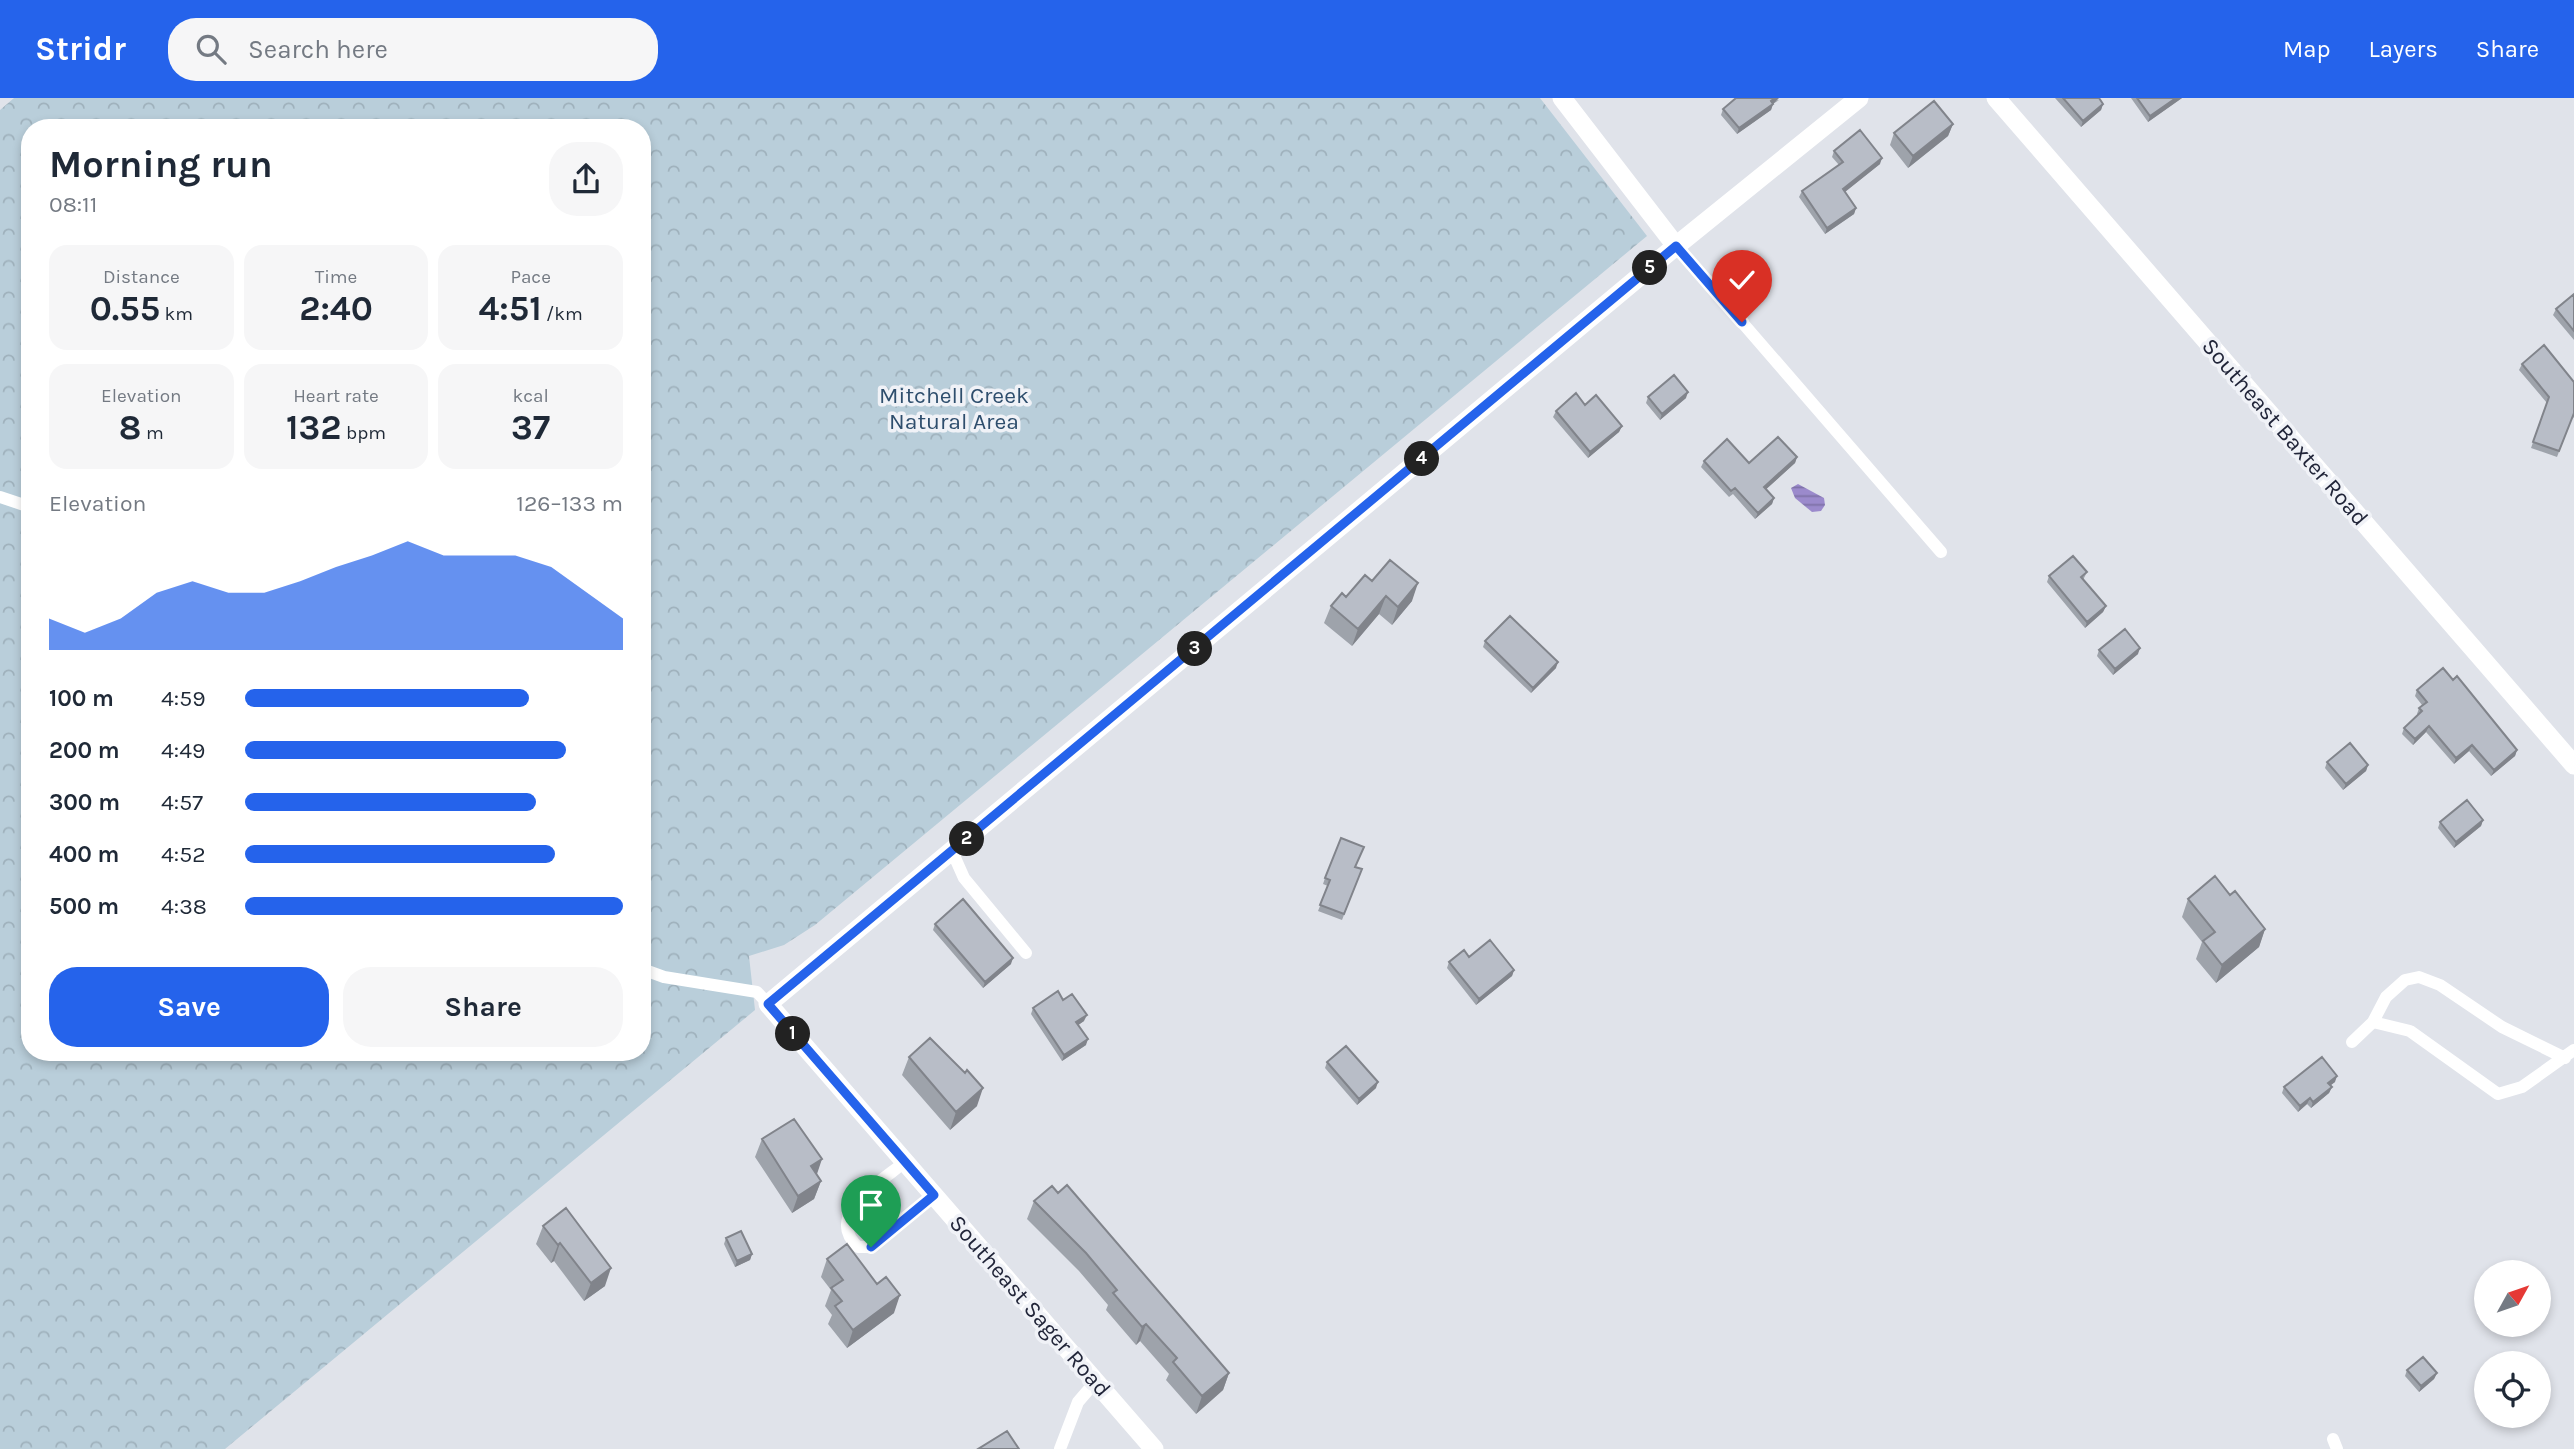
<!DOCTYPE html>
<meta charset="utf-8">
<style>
body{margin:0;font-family:Karla,sans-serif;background:#f6f6f7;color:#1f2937;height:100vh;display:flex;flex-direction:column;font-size:26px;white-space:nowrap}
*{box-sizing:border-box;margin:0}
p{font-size:23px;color:#747a83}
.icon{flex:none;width:38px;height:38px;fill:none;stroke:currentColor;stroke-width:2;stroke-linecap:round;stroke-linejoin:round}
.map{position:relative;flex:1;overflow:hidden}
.details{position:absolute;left:21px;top:21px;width:630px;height:942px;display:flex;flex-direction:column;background:#fff;border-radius:28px;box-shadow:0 4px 10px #0003}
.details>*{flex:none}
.needle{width:46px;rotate:50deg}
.fabs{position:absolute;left:2474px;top:1162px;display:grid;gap:14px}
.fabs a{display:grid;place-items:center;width:77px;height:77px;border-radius:50%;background:#fff;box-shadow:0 4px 10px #0003;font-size:35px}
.pin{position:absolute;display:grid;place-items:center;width:60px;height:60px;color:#fff;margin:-72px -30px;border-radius:50% 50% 50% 0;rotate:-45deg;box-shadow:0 0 7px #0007}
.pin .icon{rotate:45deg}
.km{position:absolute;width:35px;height:35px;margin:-18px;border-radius:50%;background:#222;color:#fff;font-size:19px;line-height:35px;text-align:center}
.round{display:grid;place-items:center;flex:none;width:74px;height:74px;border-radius:28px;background:#f6f6f7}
.overview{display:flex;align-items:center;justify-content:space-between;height:119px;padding:0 28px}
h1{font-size:38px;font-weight:700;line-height:52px}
.figures{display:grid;grid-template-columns:repeat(3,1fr);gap:10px;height:119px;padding:7px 28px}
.figures div{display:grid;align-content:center;border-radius:18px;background:#f6f6f7;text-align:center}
.figures b{font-size:35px;font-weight:700}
.figures small{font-size:19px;font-weight:400}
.figures p{font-size:19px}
.chart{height:196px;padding:14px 28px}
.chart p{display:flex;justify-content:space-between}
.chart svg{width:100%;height:126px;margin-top:7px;fill:#2563eb;opacity:.7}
.primary-button{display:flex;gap:14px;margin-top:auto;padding:14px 28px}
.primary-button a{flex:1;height:80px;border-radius:28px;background:#2563eb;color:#fff;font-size:28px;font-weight:700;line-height:80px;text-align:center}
.primary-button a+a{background:#f6f6f7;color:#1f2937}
ul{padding:0 28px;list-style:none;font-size:23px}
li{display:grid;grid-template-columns:112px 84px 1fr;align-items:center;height:52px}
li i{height:18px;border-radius:9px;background:#2563eb}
header{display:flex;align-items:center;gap:42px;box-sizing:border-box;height:98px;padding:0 35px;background:#2563eb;color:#fff}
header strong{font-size:33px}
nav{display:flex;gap:38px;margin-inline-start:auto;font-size:24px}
.search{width:490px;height:63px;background:#f6f6f7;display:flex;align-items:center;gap:18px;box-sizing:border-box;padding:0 24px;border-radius:28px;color:#747a83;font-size:26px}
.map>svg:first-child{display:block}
</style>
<header>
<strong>Stridr</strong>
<div class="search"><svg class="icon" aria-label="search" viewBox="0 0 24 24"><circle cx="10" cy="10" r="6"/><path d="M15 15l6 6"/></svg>Search here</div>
<nav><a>Map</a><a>Layers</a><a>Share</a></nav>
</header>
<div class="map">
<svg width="2574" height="1351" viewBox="0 0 2574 1351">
<defs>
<pattern id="park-crowns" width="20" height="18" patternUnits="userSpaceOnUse" patternTransform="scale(1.75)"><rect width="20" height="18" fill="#b9ceda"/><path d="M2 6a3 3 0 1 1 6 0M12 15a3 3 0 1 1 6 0" fill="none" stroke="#9fb1bc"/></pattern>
<pattern id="water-rules" width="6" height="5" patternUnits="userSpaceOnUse" patternTransform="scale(1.75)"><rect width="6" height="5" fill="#9b8acc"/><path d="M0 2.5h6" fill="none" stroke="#7e71a7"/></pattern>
</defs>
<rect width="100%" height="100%" fill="#e0e3ea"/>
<path fill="url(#park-crowns)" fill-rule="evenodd" d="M14,0h1526l107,138 -832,689 -31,20 -35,11 6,54 -530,439h-225v-1339zM30,30h612v924h-612z"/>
<path fill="url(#water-rules)" d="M1798,386l26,14 1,7 -4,6 -9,1 -17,-14 -4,-10z"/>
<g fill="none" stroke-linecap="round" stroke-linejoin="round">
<path stroke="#fff" stroke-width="12" d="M1676,148l265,306
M0,399l30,10
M952,753l12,27 62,75
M642,871l22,8 93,15 11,12
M2373,924l37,9 88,63 24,-7 52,-37
M2352,944l21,-20 13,-25 19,-17 14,-3 21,8 62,42 63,31
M906,1063c-25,21 -83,53 -48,86h13l63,-52
M2333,1341l4,10
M1060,1351l18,-47 18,-21"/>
<path stroke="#fff" stroke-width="19" d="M1996,0l578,667
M1154,1351l-386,-445 908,-758"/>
<path stroke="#fff" stroke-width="19" d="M1562,0l114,148 183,-148"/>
</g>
<path fill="#9ea3ab" d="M2055,0h44l4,6 -2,6 -20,17z
M2131,0h51l-34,24z
M1779,2l-6,4 -2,6 -34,24 -16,-19 2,-6z
M1953,26l-5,12 -40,32 -18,-23 4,-12z
M1834,53l46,13 -35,28 11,16 -2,6 -29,20 -26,-37 3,-6 37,-26 -7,-8z
M2574,196v46l-21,-25 3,-6z
M2522,266l52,18v35l-3,3 -14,37 -26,-9 16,-45 -28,-33z
M1648,299l38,1 -26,22 -14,-17z
M1585,307l37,21 -3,6 -31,26 -35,-41 3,-6z
M1797,359l-2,6 -29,26 8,9 -2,6 -17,15 -22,-25 -4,3 -28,-30 3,-6 45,2z
M2087,474l-4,8 23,26 -3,6 -18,16 -38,-46 2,-6z
M1372,483l40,20 -20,24 -13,-11 -27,32 -28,-23 7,-17z
M1485,543l71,27 -25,25 -48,-46z
M2099,552l39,4 -25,21 -16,-19z
M2417,592l100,60 -2,6 -24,20 -22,-25 -15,13 -28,-32 -13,13 -11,-11 2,-6 14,-13 -1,-1 2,-6 3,-3 -7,-9z
M2327,664l41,3 -2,6 -23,19 -18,-22z
M2483,722l-2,6 -27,22 -16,-20 2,-6z
M1356,769l6,2 -20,51 -24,-9 10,-25 -5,-2 2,-6z
M2230,797l35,34 -6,18 -43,36 -20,-24 6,-17 -20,-25 6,-18z
M935,826l76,40 -28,24 -50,-58z
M1469,859l45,13 -2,6 -36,29 -29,-37 2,-6z
M1063,902l21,21 -6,4 8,20 -24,16 -31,-47 2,-6z
M909,959l68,49 -27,24 -48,-55z
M1327,964l49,26 -19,17 -32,-37z
M2335,984l-5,3 2,2 -3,6 -18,15 -4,-4 -9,8 -16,-19 2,-6z
M762,1041l54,36 5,6 -7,18 -22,14 -37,-56z
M1034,1103l195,172 -6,17 -27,24 -30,-34 3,-6 -29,-33 -4,4 -30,-35 2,-5 -29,-34 -52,-52z
M543,1128l62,60 -21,15 -30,-40 -3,2 -15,-19z
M726,1140l26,16 -2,6 -15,7 -11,-23z
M827,1161l67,54 -47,35 -19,-24 4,-9 -7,-9 6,-16 -10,-13z
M2407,1272l30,3 -3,6 -15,13 -14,-16z"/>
<path fill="#81848b" d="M1775,0h4l-6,6 -2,6 -34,24 2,-6z
M2176,0h6l-34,24 2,-6z
M2103,6l-2,6 -20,17 2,-6z
M1953,26l-5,12 -40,32 5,-12z
M1882,60l-2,6 -39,31 2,-6z
M1856,110l-2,6 -29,20 2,-6z
M1688,294l-2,6 -26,22 2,-6z
M1622,328l-3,6 -31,26 2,-6z
M1797,359l-2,6 -33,30 2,-6z
M1774,400l-2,6 -17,15 3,-6z
M1418,485l-6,18 -20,24 6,-18z
M1386,498l-7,18 -27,32 6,-17z
M2106,508l-3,6 -18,16 2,-6z
M2140,550l-2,6 -25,21 2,-6z
M1558,564l-2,6 -25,25 2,-5z
M2429,628l-3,6 -13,13 2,-6z
M2472,647l-3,6 -15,13 2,-6z
M2517,652l-2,6 -24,20 3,-6z
M2368,667l-2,6 -23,19 3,-6z
M2483,722l-2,6 -27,22 2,-6z
M2265,831l-6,18 -43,36 6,-18z
M1013,860l-2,6 -28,24 2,-6z
M1514,872l-2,6 -36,29 3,-6z
M1087,917l-3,6 -10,7 2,-6z
M1088,941l-2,6 -24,16 2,-6z
M2337,978l-2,6 -9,7 2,-6z
M1378,984l-2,6 -19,17 2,-6z
M2332,989l-3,6 -18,15 2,-6z
M983,990l-6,18 -27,24 6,-18z
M2310,1000l-3,6 -9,8 2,-6z
M822,1061l-6,18 -5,-11z
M821,1083l-7,18 -22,14 6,-17z
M560,1145l-6,18 -3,2 7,-18z
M752,1156l-2,6 -15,7 2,-6z
M611,1170l-6,18 -21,15 7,-18z
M900,1197l-6,18 -47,35 6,-18z
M1146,1226l-6,17 -4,4 6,-18z
M1229,1275l-6,17 -27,24 6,-18z
M2437,1275l-3,6 -15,13 2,-6z"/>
<path fill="#b8bdc7" stroke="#81848b" stroke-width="2" d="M1736,0h39l-4,3 2,3 -34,24 -16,-19z
M2063,0h36l4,6 -20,17z
M2137,0h39l-26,18z
M1934,3l19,23 -40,32 -19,-23z
M1860,32l22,28 -39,31 13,19 -29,20 -25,-37 41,-29 -9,-11z
M2574,196v37l-18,-22z
M2544,247l30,37v31l-15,38 -26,-9 16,-45 -27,-33z
M1674,277l14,17 -26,22 -14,-17z
M1576,295l9,12 11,-10 26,31 -32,26 -34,-41z
M1778,339l19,20 -33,30 10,11 -16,15 -23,-25 -4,3 -27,-30 23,-22 22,24z
M2073,458l14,16 -6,5 25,29 -19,16 -38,-46z
M1390,462l28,23 -20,24 -12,-11 -28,33 -27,-23 11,-13 4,4 19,-22 7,6z
M1510,518l48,46 -25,26 -48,-47z
M2125,531l15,19 -25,21 -16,-19z
M2443,570l10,12 4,-4 60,74 -23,20 -22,-25 -16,13 -27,-32 -14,13 -11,-11 18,-17 -3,-3 8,-6 -10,-12z
M2350,645l18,22 -22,19 -19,-22z
M2467,702l16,20 -27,22 -16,-20z
M1341,740l23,9 -9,20 7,2 -18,45 -24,-9 10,-25 -5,-2z
M2215,778l15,19 5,-4 30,38 -43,36 -19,-24 12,-9 -27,-33z
M963,801l50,59 -28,24 -50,-58z
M1490,842l24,30 -35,29 -30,-37 15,-12 5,7z
M1058,893l5,9 9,-6 15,21 -11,7 12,17 -24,16 -31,-47z
M930,940l35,35 2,-3 16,18 -27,24 -47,-55z
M1346,948l32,36 -19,17 -32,-37z
M2322,959l15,19 -9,7 4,4 -19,15 -3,-4 -10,8 -16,-19z
M794,1021l28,40 -11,7 10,15 -23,15 -36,-57z
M1067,1087l162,188 -27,23 -29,-34 4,-4 -31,-34 -4,3 -29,-34 4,-3 -31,-37 -52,-52 18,-15 6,7z
M566,1110l45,60 -20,15 -31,-40 -2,2 -15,-19z
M741,1133l11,23 -15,7 -11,-23z
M847,1146l30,40 9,-7 14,18 -47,35 -18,-24 7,-5 -11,-13 12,-8 -16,-21z
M2423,1259l14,16 -16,13 -14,-16z
M1007,1333l12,18h-41z"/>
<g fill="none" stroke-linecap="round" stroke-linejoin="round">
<g stroke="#fff" stroke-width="14">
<path id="route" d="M871,1149l63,-52 -166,-191 908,-758 66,76"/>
</g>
<use href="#route" stroke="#2563eb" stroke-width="9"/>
</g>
<g text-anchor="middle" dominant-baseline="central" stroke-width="7" stroke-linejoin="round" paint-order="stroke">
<g font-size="23" fill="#2e4e6d" stroke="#f0f2f7">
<text x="954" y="297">Mitchell Creek<tspan x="954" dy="26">Natural Area</tspan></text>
</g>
<g font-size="23" fill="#212539" stroke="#f0f2f7">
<text transform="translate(2285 334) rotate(49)">Southeast Baxter Road</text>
<text transform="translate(1030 1208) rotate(49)">Southeast Sager Road</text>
</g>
</g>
</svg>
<div class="fabs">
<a><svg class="needle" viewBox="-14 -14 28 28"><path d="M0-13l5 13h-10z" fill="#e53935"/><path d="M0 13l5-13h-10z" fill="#747a83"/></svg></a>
<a><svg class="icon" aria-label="locate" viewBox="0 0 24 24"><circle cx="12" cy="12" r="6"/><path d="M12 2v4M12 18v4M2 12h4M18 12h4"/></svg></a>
</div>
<div class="pin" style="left:871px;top:1149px;background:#1e9e55"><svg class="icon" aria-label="arrive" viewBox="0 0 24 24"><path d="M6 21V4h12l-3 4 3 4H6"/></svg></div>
<div class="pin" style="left:1742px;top:224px;background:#d93025"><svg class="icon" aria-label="check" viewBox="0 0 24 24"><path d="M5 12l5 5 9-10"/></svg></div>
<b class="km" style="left:793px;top:936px">1</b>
<b class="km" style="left:967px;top:741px">2</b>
<b class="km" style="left:1195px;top:551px">3</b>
<b class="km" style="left:1422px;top:361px">4</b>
<b class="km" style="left:1650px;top:170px">5</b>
<section class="details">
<div class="overview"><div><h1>Morning run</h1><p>08:11</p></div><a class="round"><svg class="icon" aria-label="share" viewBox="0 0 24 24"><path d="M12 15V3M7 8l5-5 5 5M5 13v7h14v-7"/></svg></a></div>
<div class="figures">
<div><p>Distance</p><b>0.55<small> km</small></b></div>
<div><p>Time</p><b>2:40</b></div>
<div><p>Pace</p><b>4:51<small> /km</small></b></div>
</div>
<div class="figures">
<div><p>Elevation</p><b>8<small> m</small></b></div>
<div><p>Heart rate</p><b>132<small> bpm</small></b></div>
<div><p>kcal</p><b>37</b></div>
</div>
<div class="chart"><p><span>Elevation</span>126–133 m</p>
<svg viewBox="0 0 160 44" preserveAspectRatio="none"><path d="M0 44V33L10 38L20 33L30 24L40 20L50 24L60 24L70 20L80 15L90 11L100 6L110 11L120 11L130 11L140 15L150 24L160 33V44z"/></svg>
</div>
<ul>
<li><b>100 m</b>4:59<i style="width:75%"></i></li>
<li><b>200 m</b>4:49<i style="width:85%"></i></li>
<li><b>300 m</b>4:57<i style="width:77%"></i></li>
<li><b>400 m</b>4:52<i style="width:82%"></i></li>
<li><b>500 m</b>4:38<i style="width:100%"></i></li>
</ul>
<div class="primary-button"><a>Save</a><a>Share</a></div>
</section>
</div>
